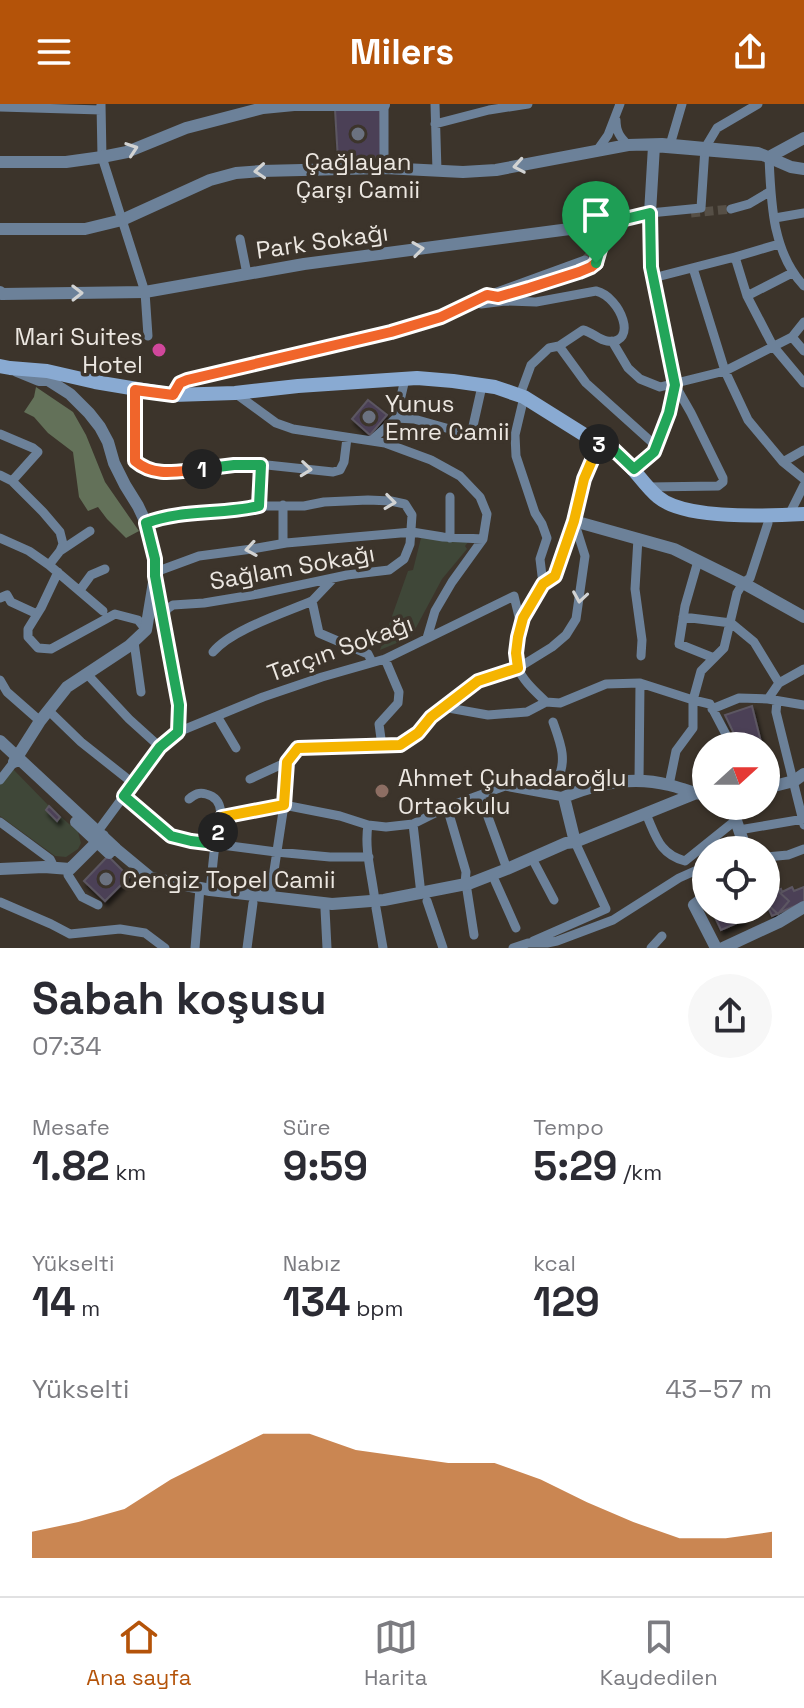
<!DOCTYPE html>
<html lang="tr">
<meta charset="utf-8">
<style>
body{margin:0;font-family:"Space Grotesk",sans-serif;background:#f7f7f7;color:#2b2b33;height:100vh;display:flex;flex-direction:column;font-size:30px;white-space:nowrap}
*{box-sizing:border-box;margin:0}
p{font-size:26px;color:#7c7c81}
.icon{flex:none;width:44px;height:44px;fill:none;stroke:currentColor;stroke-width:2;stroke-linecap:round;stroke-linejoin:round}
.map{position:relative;height:844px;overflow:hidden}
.panel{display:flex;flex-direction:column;background:#fff;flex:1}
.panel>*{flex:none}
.needle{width:52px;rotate:69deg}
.tools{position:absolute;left:692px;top:628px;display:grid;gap:16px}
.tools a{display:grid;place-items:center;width:88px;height:88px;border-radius:50%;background:#fff;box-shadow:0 2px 6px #0004;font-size:40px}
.pin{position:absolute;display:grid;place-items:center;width:68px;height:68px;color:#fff;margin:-82px -34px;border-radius:50% 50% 50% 0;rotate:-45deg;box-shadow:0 0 8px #0007}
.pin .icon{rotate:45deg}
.km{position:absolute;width:40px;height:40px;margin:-20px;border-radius:50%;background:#222;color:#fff;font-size:22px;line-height:40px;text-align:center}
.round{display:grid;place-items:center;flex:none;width:84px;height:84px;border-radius:42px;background:#f7f7f7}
.overview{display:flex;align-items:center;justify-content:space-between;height:136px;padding:0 32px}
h1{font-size:44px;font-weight:600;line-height:60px}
.figures{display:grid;grid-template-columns:repeat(3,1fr);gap:12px;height:136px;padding:8px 32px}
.figures div{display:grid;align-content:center}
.figures b{font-size:40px;font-weight:600}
.figures small{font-size:22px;font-weight:400}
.figures p{font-size:22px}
.chart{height:224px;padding:16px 32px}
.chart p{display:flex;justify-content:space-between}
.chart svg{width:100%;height:144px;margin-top:8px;fill:#b45309;opacity:.7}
header{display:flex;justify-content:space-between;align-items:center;height:104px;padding:0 32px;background:#b45309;color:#fff;font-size:36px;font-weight:600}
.tab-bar{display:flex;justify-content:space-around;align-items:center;height:112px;border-top:2px solid #e1e1e2;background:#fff;font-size:22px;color:#7c7c81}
.tab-bar a{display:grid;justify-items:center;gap:4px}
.tab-bar .selected{color:#b45309}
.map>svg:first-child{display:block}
</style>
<header><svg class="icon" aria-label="menu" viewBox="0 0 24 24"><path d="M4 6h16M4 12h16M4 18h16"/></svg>Milers<svg class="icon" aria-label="share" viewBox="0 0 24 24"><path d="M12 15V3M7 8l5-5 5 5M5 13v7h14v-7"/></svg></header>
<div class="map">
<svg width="804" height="844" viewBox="0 0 804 844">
<defs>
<filter id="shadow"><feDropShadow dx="2.5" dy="4.5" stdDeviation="2" flood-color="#0009"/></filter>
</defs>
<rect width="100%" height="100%" fill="#3c342b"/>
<path fill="#3f4738" d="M421,434l48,3 -4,5 2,3 -25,30 -31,58 -31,13 28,-79 5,-1z
M12,664l37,38 29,26 3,11 -3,6 -12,8 -11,-1 -55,-40v-33z"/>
<path fill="#637159" d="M36,283l37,25 13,23 19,47 34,49 -13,7 -19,-19 -9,-12 -10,4 -9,-14 -6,-45 -25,-19 -14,-16 -10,-5 10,-15z"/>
<path fill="#4c4057" stroke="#5c5762" stroke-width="2" filter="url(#shadow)" d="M335,5l45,1 1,47 -43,3z
M368,296l19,15 -17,20 -18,-16z
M752,602l10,40h-22l-15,-31z
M49,702l11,11 -3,4 -11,-11z
M108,752l21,21 -24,24 -21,-20z
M792,783l2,4 10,-4v15l-32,14 -6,-13v-7l15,-7 1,3z
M778,787l11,10 -11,13 -11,-10z
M719,806l1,2 5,-2h15l4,10 -23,10 -8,-17z"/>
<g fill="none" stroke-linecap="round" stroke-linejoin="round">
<path stroke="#564f46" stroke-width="9" stroke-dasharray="9 4.5" stroke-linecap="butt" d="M691,109l40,-4
M585,156l10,-10 5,-14"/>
<path stroke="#6c8199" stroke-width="9" d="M101,0l1,53 43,135 3,44
M435,0l2,67
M0,3l101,3
M616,16c0,12 4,17 12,25
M435,20l54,-14 39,-6
M670,41l12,-41
M596,48l12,-17 12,-31
M769,53c2,45 3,95 35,129
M384,64v-64
M731,105l18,-5 22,-13
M775,114l29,-5
M240,135l7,35
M735,153l12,39 26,50 31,37
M693,164l32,103 23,49 35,42 21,17
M653,174l82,-21 44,-13
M747,192l45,-23
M498,193l31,-9 62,-21c13,-11 12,-28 9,-42
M475,196l6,4 24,-3 31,1 60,-11c25,6 43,54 11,50 -8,-1 -15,-9 -24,-11l-24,16 -10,2 -18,17 -11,30
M792,233l12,14
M612,237l16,27 12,11 20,8 65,-16 67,-34 12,-15
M559,242l27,37 70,63
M135,286v71l17,11h18l64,-7h33l66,7 7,-2 4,-8 3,-24
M235,289l41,30 17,6 92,14 46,17 29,16 20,21 7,17 -4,25 -31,43 -17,29 -8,27
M173,291l7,-12 7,-3 204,-48 50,-15 34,-17 110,-40
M524,293l-9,38 1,21 19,57 7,11 5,14 -7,21 3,25
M396,314l18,1 57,16 11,-49
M396,314l9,-39
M0,330l33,14 5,4 -26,29
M371,337l25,-23
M783,358l21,-12
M634,365l20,-17 15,-39 6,-28
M0,371l12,6 31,31 17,20 3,12 -3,7 -11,14
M649,383l69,-1 5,-4v-4l-32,-65 -16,-28 -24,-118 -1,-54 51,-5 4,-60 12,-20 41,-24
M283,401v38
M259,402l2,-41
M789,411l15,-30
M146,419l9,-3 44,-7 42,-3 18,-4h45l20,-4 44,-2 23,1 14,3 7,11 -2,29 -6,15 -15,11 -42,5 -89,19 -54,9 -31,2 -6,4 -4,11
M0,434l29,13 20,14 54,46
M450,434v-41
M638,434l-3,51 7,51 -1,16
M60,447l30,-20
M698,457l-13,45 -6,38 35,14
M58,468l-17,36 -13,21v8l10,11 13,1 64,-35 23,6 8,10
M332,476l-20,21 7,32 49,21 4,8
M80,486l11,-15 14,-6
M0,494l7,-3 4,7 26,12
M683,513l48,6 23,19 25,41
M134,538l7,50
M213,548c18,-22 71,-39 99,-51
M87,570l42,45 31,28
M0,576l7,12 33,29
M768,595l11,-16 25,-14
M777,597l-1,11 28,113
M546,598c-10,-10 -23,-21 -28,-34 -9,-26 8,-61 24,-82 3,-4 11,-7 14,-11 6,-9 14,-42 18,-54
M443,603l45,8 39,-3 19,-10 14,1 46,-19 34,-1 53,17 17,4 22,42
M712,605l27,-11 29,1 36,6
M49,607l32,31 53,42
M217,612l19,32
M178,628l1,-27 -24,-129 6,-6 38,-14 53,-7 34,-6 126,-11 31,5 40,2
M382,642l-3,-22 19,-21 1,-11 -14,-33
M250,675l37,-17 11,-14 102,-3 18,-12 13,-16 47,-36 40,-13 34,-21 14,-12 10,-16 9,-63 -11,-35
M0,676l14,-18
M639,677l1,-98
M669,681l7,-34 17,-23v-28l8,-29 23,-23 13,-55 6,-10 7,-5 18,-55
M530,684l27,-8c11,-20 3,-38 -4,-58
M480,691l27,74
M124,692l47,40 20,5 85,11 54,5h39
M189,695c6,-5 10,-7 17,-5 24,6 12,35 9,51 -2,15 -3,30 -5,45
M447,703l19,65 -1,12
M646,710c10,22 13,40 39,47l51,-41
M222,713l62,-12 56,11 28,9 18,2 27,-3 34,-17 58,-21 59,11
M0,718l50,37 2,4
M413,720l8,70
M368,721c-4,24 4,50 7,76
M739,726l65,-11
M98,727l62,-84 18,-15 85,-35 59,-20 63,-18 129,-63 7,29
M766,753l22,-2 16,-6
M535,760l19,36
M70,765l-2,6 14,22 16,8
M495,777l21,47
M467,786l7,45
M270,793l14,-92 3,-43
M427,797l16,47
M0,798l51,22 19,10 50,-5 25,4 20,15
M376,804l7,40
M325,805l2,39
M533,837l73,-32 -31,-67
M195,844l5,-60
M247,844l6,-45
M513,844l15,-5h19l10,-2 56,-21 66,-42 27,-12
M651,844l11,-12"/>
<path stroke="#6c8199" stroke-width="12" d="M763,51l28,12 13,2
M769,53l35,-19
M0,58h66l36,-5 25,-5 59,-24 77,-20 31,-3h90
M0,125h85l37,-9 88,-40 26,-7 25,-2 123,-3 79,4 33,-2 132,-25 34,-1 96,9 5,2 -109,-9
M0,188l2,2 143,-2 159,-28 296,-39 50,-12 4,-67
M599,340l-15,35 -10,42 100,28 69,34 61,34
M0,637l116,108 35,29 59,12 122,14 52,-4 87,-17 36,-14 59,-26 9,-1 119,-48
M14,658l26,-41 27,-34 62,-41 17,-16 9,-54v-17l-9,-36 -8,-17 -13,-21 -11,-22 -6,-21 -8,-15 -11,-14 -19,-19 -22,-14h-9l-22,-9
M766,684l28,-7 10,-7
M731,702l15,44
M76,718l33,31
M575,738l-11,-45c33,-14 70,-21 105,-12 14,3 23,9 37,9
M0,765l44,-2 26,2 33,-33
M706,792l-12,9 22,43
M723,844l56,-26 25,-15"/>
<path stroke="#89aad2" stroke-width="14" d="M0,262l10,2 37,3 48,11 78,13 62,-2 63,-7 119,-8 36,3 42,6 29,10 75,47c28,9 39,36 59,53 27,23 111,19 146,17"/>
</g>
<defs><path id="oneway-chevron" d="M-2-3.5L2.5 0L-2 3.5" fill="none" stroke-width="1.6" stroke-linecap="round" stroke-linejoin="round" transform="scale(2)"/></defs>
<g stroke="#d2d3d3">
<use href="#oneway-chevron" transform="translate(132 45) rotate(-19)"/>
<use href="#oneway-chevron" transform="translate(519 62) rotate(170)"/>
<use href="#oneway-chevron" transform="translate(260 67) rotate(176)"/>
<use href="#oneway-chevron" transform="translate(418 145) rotate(-8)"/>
<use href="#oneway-chevron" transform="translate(77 189) rotate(-1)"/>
<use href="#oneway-chevron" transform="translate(306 365) rotate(6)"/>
<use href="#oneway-chevron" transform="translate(390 398) rotate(7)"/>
<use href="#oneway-chevron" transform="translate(251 445) rotate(171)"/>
<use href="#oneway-chevron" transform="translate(580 493) rotate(99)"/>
</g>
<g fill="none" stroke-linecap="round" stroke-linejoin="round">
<g stroke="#fff" stroke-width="16">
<path id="split-1" d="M202,365c-24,2 -47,9 -67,-8v-71l38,5 7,-12 7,-3 204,-48 50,-15 46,-22 11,2 31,-9 50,-16 12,-5 5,-4"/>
</g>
<g stroke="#fff" stroke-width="16">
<path id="split-2" d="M202,365l32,-4h27l-2,41c-37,9 -77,3 -113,17l9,36v17l24,129 -1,27 -18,15 -36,49 47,40 20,5 24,3 3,-12"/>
</g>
<g stroke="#fff" stroke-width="16">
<path id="split-3" d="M218,728l4,-15 62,-12 3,-43 11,-14 102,-3 18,-12 13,-16 47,-36 40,-13 -2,-15 2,-16 5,-19 20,-34 12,-8 19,-55 10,-42 15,-35"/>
</g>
<g stroke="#fff" stroke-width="16">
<path id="split-4" d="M596,159l7,-24 -3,-14 50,-12 1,54 24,118 -6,28 -15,39 -20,17 -22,-21 -13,-4"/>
</g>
<use href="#split-1" stroke="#f0652b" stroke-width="10"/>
<use href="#split-2" stroke="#22a559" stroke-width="10"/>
<use href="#split-3" stroke="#f5b400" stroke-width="10"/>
<use href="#split-4" stroke="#22a559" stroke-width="10"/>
</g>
<g fill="#6b7280" stroke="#3c342b" stroke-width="3">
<circle cx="358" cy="30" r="8"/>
<circle cx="369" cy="313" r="8"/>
<circle cx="106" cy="775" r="8"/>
</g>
<circle fill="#d1479c" stroke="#3c342b" stroke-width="3" cx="159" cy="246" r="8"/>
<circle fill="#8d6e63" stroke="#3c342b" stroke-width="3" cx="382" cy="687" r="8"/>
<g text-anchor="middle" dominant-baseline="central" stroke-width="7" stroke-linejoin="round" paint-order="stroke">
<g font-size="24" fill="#ece7e1" stroke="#3c342b" text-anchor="start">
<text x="358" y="57" text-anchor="middle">Çağlayan<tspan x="358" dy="28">Çarşı Camii</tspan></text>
<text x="143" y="232" text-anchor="end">Mari Suites<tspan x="143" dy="28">Hotel</tspan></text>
<text x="385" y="299">Yunus<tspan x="385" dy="28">Emre Camii</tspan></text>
<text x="398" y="673">Ahmet Çuhadaroğlu<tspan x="398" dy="28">Ortaokulu</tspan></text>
<text x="122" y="775">Cengiz Topel Camii</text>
</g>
<g font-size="24" fill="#ece7e1" stroke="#3c342b">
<text transform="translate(322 137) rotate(-8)">Park Sokağı</text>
<text transform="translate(292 463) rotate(-10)">Sağlam Sokağı</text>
<text transform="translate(340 544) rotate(-20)">Tarçın Sokağı</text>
</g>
</g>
</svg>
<div class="tools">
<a><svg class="needle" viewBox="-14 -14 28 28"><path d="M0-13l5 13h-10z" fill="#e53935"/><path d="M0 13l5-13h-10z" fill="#7c7c81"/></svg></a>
<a><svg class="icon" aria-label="locate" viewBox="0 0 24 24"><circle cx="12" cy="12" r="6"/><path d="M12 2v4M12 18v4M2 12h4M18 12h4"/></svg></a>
</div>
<div class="pin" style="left:596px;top:159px;background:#1e9e55"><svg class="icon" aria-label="arrive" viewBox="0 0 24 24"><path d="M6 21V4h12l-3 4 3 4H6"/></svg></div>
<b class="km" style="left:202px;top:365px">1</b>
<b class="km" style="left:218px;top:728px">2</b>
<b class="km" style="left:599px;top:340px">3</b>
</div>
<section class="panel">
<div class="overview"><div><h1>Sabah koşusu</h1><p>07:34</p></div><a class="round"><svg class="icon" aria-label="share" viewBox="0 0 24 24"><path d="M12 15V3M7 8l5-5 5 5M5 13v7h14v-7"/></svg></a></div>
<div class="figures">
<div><p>Mesafe</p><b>1.82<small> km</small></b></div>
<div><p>Süre</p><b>9:59</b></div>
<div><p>Tempo</p><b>5:29<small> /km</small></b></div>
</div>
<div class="figures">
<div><p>Yükselti</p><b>14<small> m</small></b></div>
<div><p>Nabız</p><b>134<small> bpm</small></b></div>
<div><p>kcal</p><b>129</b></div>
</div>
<div class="chart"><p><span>Yükselti</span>43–57 m</p>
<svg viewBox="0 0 160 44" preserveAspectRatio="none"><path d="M0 44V36L10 33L20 29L30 20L40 13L50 6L60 6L70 11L80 13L90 15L100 15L110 20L120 27L130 33L140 38L150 38L160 36V44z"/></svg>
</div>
</section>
<nav class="tab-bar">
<a class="selected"><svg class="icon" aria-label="home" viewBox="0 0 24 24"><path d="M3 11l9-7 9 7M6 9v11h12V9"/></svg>Ana sayfa</a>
<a><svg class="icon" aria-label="map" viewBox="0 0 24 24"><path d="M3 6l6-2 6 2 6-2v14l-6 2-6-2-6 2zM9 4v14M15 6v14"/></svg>Harita</a>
<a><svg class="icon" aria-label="saved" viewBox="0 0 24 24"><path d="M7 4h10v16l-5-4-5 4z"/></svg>Kaydedilen</a>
</nav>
